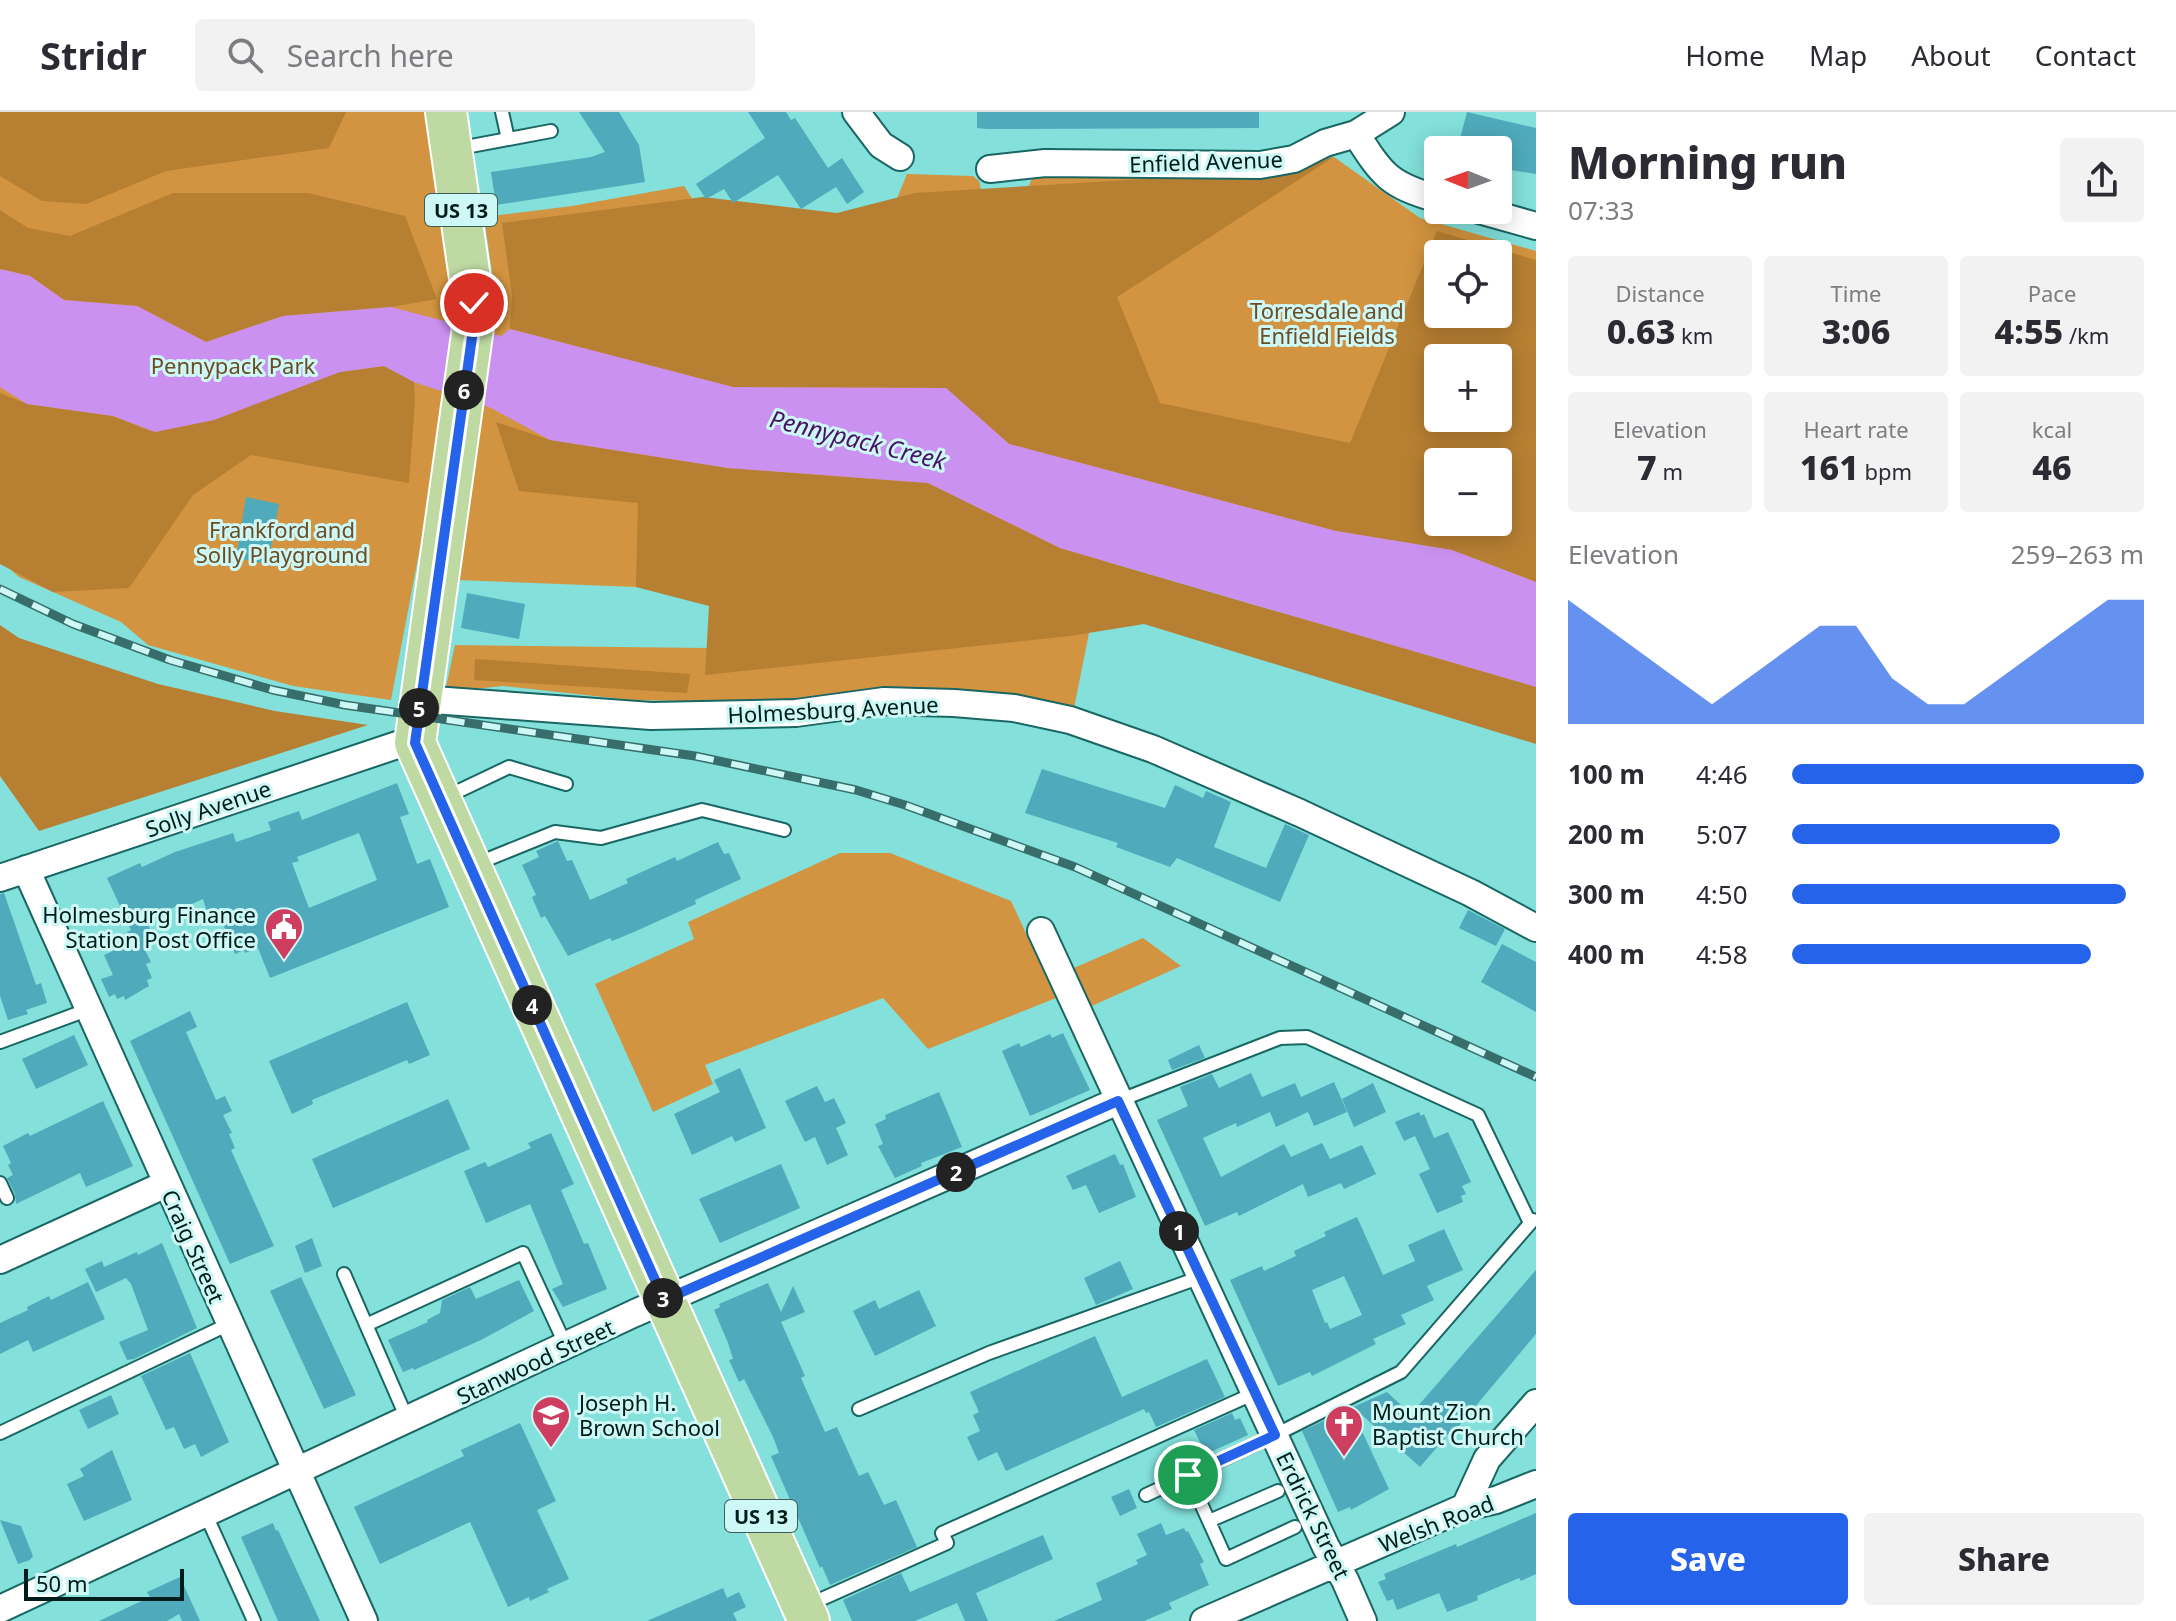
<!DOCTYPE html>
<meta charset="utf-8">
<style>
body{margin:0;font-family:"Noto Sans",sans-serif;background:#f2f2f3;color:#2b2b33;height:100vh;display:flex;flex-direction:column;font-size:30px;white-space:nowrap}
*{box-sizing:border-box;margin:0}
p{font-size:26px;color:#7c7c81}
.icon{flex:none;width:44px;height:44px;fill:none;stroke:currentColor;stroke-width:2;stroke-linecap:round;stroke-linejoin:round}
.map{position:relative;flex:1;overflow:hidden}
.sheet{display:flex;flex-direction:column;background:#fff;width:640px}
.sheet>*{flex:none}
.needle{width:52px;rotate:271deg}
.buttons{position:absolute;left:1424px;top:24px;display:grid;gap:16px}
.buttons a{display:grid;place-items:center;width:88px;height:88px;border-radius:8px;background:#fff;box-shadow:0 4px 20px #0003;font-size:40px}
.scale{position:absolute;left:24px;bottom:20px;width:160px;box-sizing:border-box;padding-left:8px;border:4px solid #001c1b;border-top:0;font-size:22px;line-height:28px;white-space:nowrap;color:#001c1b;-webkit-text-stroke:6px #cdf8f5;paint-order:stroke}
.pin{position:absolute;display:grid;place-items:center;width:68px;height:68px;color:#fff;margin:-34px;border:4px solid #fff;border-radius:50%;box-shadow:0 2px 8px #0007}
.km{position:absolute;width:40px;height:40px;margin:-20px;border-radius:50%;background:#222;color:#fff;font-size:22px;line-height:40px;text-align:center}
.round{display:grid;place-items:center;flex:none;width:84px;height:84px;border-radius:8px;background:#f2f2f3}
.summary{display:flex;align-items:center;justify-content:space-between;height:136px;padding:0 32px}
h1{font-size:44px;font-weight:800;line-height:60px}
.stats{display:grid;grid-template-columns:repeat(3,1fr);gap:12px;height:136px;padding:8px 32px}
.stats div{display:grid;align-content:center;border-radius:8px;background:#f2f2f3;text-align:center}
.stats b{font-size:34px;font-weight:800}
.stats small{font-size:22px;font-weight:400}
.stats p{font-size:22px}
.chart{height:224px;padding:16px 32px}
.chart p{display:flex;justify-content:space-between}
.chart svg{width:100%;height:144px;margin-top:8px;fill:#2563eb;opacity:.7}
.cta{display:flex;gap:16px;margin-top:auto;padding:16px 32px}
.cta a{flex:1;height:92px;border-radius:8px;background:#2563eb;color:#fff;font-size:32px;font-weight:800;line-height:92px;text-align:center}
.cta a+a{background:#f2f2f3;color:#2b2b33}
ul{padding:0 32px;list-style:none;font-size:26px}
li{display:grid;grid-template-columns:128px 96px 1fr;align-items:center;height:60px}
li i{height:20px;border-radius:10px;background:#2563eb}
header{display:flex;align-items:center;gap:48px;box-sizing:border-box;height:112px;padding:0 40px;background:#fff;border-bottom:2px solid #e1e1e2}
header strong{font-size:38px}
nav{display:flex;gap:44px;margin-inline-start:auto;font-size:28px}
.search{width:560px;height:72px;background:#f2f2f3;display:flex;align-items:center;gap:20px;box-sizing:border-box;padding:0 28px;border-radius:8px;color:#7c7c81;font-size:30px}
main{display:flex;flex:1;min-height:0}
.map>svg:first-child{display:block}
</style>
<header>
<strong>Stridr</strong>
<div class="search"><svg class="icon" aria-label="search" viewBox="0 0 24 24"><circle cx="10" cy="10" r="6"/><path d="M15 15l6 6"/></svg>Search here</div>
<nav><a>Home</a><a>Map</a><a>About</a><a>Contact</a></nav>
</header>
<main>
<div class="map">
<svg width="1536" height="1509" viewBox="0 0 1536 1509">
<rect width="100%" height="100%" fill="#83e0db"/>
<path fill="#d29440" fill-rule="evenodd" d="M0,0h428l30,187 38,1 -12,-83 88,-11 112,-20 22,34 183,-2 18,-44 66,2 6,5 3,12 46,-6 5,-10 4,-2 292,-15 5,-3 86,61 116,33v453l-430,-156 -33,165 -57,-17 -48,-5 -61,-1 -164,12 -112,-2 -128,-14 -58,6 10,-47 253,3 5,-58 -257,-10 -25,-90 -40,210 -98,-14 -145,-41 -27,-23 -102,-45 -19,-17zM1438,142h60v60h-60zM1438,246h60v60h-60zM1438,350h60v60h-60z
M840,741h50l121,48 45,97 -128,51 -45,-51 -178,67 8,19 -60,28 -58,-128 99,-45 -6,-17z
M1143,826l38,28 -96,43 -18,-38z"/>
<path fill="#b77f32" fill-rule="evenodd" d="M0,0h346l-17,36 -163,23 -80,33 -44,-3 -42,-25z
M1334,45l-217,140 43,106 190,40 87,-212 99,29v322l-84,-32 -116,-19 -327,-87 -63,-56 -213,-1 -223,-58 2,-34 -10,-72 201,-26 134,16 78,-20 230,-14zM1438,142h60v60h-60zM1438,246h60v60h-60zM1438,350h60v60h-60z
M173,81h135l97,23 32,83 -46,8 -108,9 -77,26 -69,-36 -73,-6 -34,-24 -30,-7v-59l28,18 42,8z
M384,254l30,16 1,19 -6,82 -158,-28 -58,40 -64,93 -76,4 -53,-28v-171l27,11 86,12 38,15 189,-59z
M496,310l54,18 178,28 200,15 132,65 476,139v57l-392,-120 -74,12 -365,39 4,-69 -73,-19 2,-84 -119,-12z
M0,513l19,13 139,46 117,27 93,14 -329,106 -39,-55z
M475,547l215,15 -3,19 -213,-13z"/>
<path fill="#ca91f0" d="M0,157l30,7 34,24 73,6 69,36 77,-26 108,-9 110,29 9,-7 223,58 213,1 63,56 327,87 116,19 84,32v105l-476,-139 -132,-65 -200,-15 -178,-28 -59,-32 -77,-26 -30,-16 -44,6 -126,48 -59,12 -42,-16 -86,-12 -27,-17z"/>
<path fill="#4fabbc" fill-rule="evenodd" d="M579,0h40l20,33 6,37 -149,23 -5,-33 100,-15 14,-5z
M748,0h38l5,8 4,-2 33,50 14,-10 22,34 -17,12 -11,-17 -35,22 -23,-34 -45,28 -9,-14 -18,10 -10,-15 69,-46z
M977,0h282v16l-272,1 -10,-1z
M1467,0l69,16v46l-38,-6v-18h-41z
M246,385l33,7 -11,60 -32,-6z
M467,481l58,11 -6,35 -58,-11z
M1042,657l123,39 10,-23 28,13 3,-7 25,11 -17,45 52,21 19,-44 24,11 -29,67 -103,-44 -7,9 -54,-20 2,-4 -93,-30z
M397,671l12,31 -9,3 17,47 13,-5 19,48 -179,71 -12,-30 -13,5 -1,-3 -9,4 -14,-35 -11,3 -7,-23 -20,9 -2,-4 -35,16 10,22 -12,6 7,14 -5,2 6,14 -5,2 2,6 -24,14 -1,-4 -7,3 -2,-5 -6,3 -8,-18 12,-4 -9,-20 24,-11 -4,-10 7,-4 -24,-52 33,-15 2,4 33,-15 58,-19 3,9 35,-12 -3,-8 31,-11 3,9zM359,721l18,47 -68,28 -17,-45 7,-2 -2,-4z
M558,729l9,20 5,-1 18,40 38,-17 -2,-4 49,-22 2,4 41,-19 6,12 5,-1 12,26 -46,21 1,4 -62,28 -22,9 -2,-3 -42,18 -23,-40 -4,2 -9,-21 4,-2 -14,-30 17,-8 -3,-6z
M4,781l32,92 5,-2 6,20 -21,7 2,4 -20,6 -8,-24v-102z
M1468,798l37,19 -9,17 -37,-18z
M1502,832l34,18v50l-55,-30z
M407,890l23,53 -21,9 -2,-4 -95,40 1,4 -21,10 -23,-53z
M190,899l7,16 -11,5 30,68 9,-4 7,15 -9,4 9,18 -3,1 6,14 -4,2 43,96 -44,18 -100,-223z
M1063,921l27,57 -60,26 -28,-65 17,-8 2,4 29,-13 2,4z
M74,923l14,30 -52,24 -14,-30z
M1199,933l6,13 -33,12 -4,-10z
M740,956l26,60 -31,14 -3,-6 -40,19 -18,-41 46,-22 -6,-12z
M1251,961l11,24 33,-14 6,14 33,-15 13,30 -33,14 -6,-14 -32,15 -6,-15 -33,15 -1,-4 -33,15 18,39 63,-33 7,13 31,-14 8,16 32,-14 14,29 -32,15 -3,-6 -33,14 -5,-13 -64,32 -2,-4 -32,14 -48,-106 31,-14 -8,-19 32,-13 7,14z
M1373,971l13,29 -32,15 -12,-28z
M817,974l8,16 9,-4 12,25 -10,5 12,27 -21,10 -12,-28 -10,5 -20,-41z
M939,980l23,55 -41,16 1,3 -27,12 -17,-32 5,-2 -8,-20 11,-5 -1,-4z
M448,987l22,50 -137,59 -21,-49z
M103,989l30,65 -47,21 -6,-14 -64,31 -1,-10 -8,-16 6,-3 -5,-10 3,-2 -8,-17 25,-13 2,3z
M1419,1000l2,4 3,-2 10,24 14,-6 23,50 -9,4 4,8 -5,2 2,6 -26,11 -18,-39 11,-5 -15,-33 -11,5 -9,-19z
M551,1021l23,51 -13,6 23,54 4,-1 19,46 -44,18 -11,-18 11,-5 -33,-80 -44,19 -22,-52 21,-9 3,5 43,-19 -3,-5z
M1115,1042l5,11 3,-1 13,33 -37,16 -13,-28 -13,5 -7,-14z
M781,1052l19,44 -80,35 -21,-44z
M1357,1105l26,58 32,-14 -7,-16 36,-16 19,41 -36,16 7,14 -33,15 5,9 -33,15 3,5 -64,32 -2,-4 -32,14 -48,-106 32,-14 2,5 32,-15 -2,-5 32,-15 -2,-4zM1344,1164l18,39 -32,14 -3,-7 -2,1 -13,-33z
M312,1126l10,28 -17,7 -10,-27z
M162,1131l35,85 -63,31 -7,1 -8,-18 29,-12 -17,-46 -5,-6 -30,14 -11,-23 17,-8 2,6 33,-15 1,3z
M1120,1149l13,28 -37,16 -12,-27z
M1536,1158v64l-83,99 -2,-2 -31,36 -67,-60 34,-15 24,22z
M301,1165l55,118 -32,14 -54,-118z
M519,1168l15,31 -53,29 -67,30 -1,-2 -10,4 -15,-32 40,-18 -1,-2 13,-7 2,-13 28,-13 6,12z
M88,1170l17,37 -72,33 -5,-12 -28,14v-31l28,-13 -1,-3 22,-11 2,4z
M768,1171l13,29 12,-26 12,26 -24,10 24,54 -4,2 24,54 12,-5 22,49 9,-4 16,33 12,-5 21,47 -87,38 -8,-19 -2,2 -49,-112 8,-3 -6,-16 -29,-58 -5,3 -10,-22 4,-1 -5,-16 -14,-33 6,-3 -1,-3z
M919,1178l17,36 -61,30 -22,-45 22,-11 4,9z
M1095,1224l27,61 85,-38 18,38 -69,30 -7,-15 -3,1 -2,-4 -138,62 -9,-19 -19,9 -11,-24 13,-6 -7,-16 6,-3 -9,-20z
M190,1241l39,89 -28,15 -6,-13 -11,5 -10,-22 -8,3 -25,-54z
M111,1283l8,19 -31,15 -9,-19z
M1351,1296l38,81 -38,21 -1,-3 -12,5 -36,-81z
M1232,1301l3,7 5,-2 8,17 -42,19 -12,-24z
M520,1311l36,78 -19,9 32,69 -22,10 2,3 -19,9 -1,-4 -21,10 -38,-85 -90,42 -26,-57 110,-51 -3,-6z
M112,1338l20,50 -48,21 -17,-37 17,-8 -4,-7z
M1129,1377l8,19 -17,8 -9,-19z
M1536,1401v61l-15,7 -2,-3 -42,18 1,4 -31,12 -8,-19 -42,17 -4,-11 -6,2 -9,-19 8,-3 -2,-5 72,-30 1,3z
M0,1408l21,6 12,30 -3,4 -12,4z
M273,1411l3,8 2,-1 42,91h-42l-37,-84z
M1161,1411l5,12 18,-7 2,4 2,-1 16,31 -4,2 9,21 -40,18 3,6 -28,12h-90l48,-21 -6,-17 42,-19 -2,-4 11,-5 -10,-21z
M1043,1423l10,24 -77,34 12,28h-23l-8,-18 -42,18h-63l-9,-21 58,-27 9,19z
M180,1465l20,44h-18l-3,-7 -12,7h-68l51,-24 -3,-5z
M723,1476l4,10 12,-6 7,15 -13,6 4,8h-90z"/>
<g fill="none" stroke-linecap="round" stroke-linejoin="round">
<g stroke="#196663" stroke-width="16">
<path id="lane" d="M502,0l6,27
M455,37l96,-18
M446,685l63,-30 57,17
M476,752l79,-32 46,6 101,-28 82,20
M0,930l87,-32
M1118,989l162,-63 27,-1 171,78 52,108
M0,1071l7,15
M344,1162l64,147
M366,1213l157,-72 43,93
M859,1297l130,-56 212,-76
M0,1321l229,-109
M1188,1363l38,84 69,-32
M1146,1383l129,-60 126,-63 132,-152
M206,1403l48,106
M1209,1409l69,-30
M806,1494l141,-63 -5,-10 313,-140"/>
</g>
<g stroke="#196663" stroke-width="30">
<path id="street" d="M856,0l25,33 19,12
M1356,22c27,42 33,51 82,65
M990,57l55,-6 215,2 34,-6 31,-16 31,-9 35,-22
M1479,98l57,16
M420,587l231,17 145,-3 88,-12 70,2 60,5 56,12 83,29 147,64 171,80 65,35
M26,757l338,752
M0,766l415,-139
M1041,819l285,616 19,33 18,41
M0,1148l166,-76
M1465,1395l22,-48 49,-56
M0,1497l635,-296 483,-212
M1204,1509l261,-114 31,-7 40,-16"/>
</g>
<g stroke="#fff" stroke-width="44">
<path id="primary" d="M446,0l29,201 -60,430 394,878"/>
</g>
<use href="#lane" stroke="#fff" stroke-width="12"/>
<use href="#street" stroke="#fff" stroke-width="26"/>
<use href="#primary" stroke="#bedaa2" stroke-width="40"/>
<g stroke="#376e6b" stroke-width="9">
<path id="rail" d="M0,477l73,35 97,36 103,30 72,15 350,51 161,34 49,15 170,62 461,210"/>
</g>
<use href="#rail" stroke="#cdf8f5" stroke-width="6" stroke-dasharray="18" stroke-linecap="butt"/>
</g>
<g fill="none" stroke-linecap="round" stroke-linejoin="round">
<g stroke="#fff" stroke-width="16">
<path id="route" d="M474,191v20l-59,420 249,557 454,-199 157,334 -87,40"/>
</g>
<use href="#route" stroke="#2563eb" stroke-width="10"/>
</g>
<defs>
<g id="civic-pin" transform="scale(2)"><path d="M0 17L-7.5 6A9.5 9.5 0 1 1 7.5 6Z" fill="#cd3e60" stroke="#cdf8f5"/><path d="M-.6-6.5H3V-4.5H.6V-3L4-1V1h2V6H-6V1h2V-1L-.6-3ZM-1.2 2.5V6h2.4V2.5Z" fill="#fff"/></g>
<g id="school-pin" transform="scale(2)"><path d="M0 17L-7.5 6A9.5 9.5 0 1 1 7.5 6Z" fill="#cd3e60" stroke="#cdf8f5"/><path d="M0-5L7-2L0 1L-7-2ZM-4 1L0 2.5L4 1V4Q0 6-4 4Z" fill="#fff"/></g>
<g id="church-pin" transform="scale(2)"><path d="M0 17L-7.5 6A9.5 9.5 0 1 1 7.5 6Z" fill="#cd3e60" stroke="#cdf8f5"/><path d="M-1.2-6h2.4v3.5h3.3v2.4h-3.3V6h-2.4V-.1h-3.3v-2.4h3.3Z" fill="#fff"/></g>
</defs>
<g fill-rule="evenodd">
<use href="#civic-pin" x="284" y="815"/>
<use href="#school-pin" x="551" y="1303"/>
<use href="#church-pin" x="1344" y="1312"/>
</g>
<g text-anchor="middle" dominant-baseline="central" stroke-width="6" stroke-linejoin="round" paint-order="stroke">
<g fill="#cdf8f5" stroke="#3e5e5c" stroke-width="2">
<rect x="425" y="82" width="72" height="32" rx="6"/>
<rect x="725" y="1388" width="72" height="32" rx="6"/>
</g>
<g font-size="20" font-weight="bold" fill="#001c1b">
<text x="461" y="98">US 13</text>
<text x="761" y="1404">US 13</text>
</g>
<g font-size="22" fill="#001c1b" stroke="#cdf8f5">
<text transform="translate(1206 49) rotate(-2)">Enfield Avenue</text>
<text transform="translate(833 597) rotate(-3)">Holmesburg Avenue</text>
<text transform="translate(208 696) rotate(-19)">Solly Avenue</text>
<text transform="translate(194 1134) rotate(66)">Craig Street</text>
<text transform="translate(535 1249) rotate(-25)">Stanwood Street</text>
<text transform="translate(1314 1403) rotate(64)">Erdrick Street</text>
<text transform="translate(1436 1411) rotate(-21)">Welsh Road</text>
</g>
<g font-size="22" fill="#6b4c24" stroke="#cdf8f5">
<text x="1327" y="198">Torresdale and<tspan x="1327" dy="25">Enfield Fields</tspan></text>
<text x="233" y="253">Pennypack Park</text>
<text x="282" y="417">Frankford and<tspan x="282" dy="25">Solly Playground</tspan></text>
</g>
<g font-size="22" fill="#001c1b" stroke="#cdf8f5" text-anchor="start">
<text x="256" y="802" text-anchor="end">Holmesburg Finance<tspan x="256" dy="25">Station Post Office</tspan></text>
<text x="579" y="1290">Joseph H.<tspan x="579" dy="25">Brown School</tspan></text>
<text x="1372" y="1299">Mount Zion<tspan x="1372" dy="25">Baptist Church</tspan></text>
</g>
<g font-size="24" font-style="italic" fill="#491165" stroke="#cdf8f5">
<text transform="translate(858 327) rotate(14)">Pennypack Creek</text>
</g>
</g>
</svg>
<div class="buttons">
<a><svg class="needle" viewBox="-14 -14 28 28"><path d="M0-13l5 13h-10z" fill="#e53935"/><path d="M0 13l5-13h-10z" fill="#7c7c81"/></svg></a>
<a><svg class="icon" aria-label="locate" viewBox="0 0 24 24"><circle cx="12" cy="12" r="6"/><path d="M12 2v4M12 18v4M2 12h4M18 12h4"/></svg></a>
<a>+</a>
<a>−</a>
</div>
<div class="scale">50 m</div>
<div class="pin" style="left:1188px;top:1363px;background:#1e9e55"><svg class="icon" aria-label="arrive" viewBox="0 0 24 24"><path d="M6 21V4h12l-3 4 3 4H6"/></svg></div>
<div class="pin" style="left:474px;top:191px;background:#d93025"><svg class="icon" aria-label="check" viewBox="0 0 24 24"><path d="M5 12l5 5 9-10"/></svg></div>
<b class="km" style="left:1179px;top:1119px">1</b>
<b class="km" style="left:956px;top:1060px">2</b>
<b class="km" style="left:663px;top:1186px">3</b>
<b class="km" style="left:532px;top:893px">4</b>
<b class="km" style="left:419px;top:596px">5</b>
<b class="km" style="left:464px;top:278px">6</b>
</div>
<section class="sheet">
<div class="summary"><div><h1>Morning run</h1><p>07:33</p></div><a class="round"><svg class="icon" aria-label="share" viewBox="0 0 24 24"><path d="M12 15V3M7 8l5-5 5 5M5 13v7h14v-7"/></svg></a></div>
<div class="stats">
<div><p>Distance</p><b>0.63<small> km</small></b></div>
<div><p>Time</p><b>3:06</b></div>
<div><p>Pace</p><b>4:55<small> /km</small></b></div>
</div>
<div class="stats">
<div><p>Elevation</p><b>7<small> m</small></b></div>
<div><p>Heart rate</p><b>161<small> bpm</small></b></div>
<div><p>kcal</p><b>46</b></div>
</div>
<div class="chart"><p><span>Elevation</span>259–263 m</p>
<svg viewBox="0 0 160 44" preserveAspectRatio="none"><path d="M0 44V6L10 14L20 22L30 30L40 38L50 30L60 22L70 14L80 14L90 30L100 38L110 38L120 30L130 22L140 14L150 6L160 6V44z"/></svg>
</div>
<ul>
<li><b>100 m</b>4:46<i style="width:100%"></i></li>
<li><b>200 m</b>5:07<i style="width:76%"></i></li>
<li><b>300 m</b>4:50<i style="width:95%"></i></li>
<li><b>400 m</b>4:58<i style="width:85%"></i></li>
</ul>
<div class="cta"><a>Save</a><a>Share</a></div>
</section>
</main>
